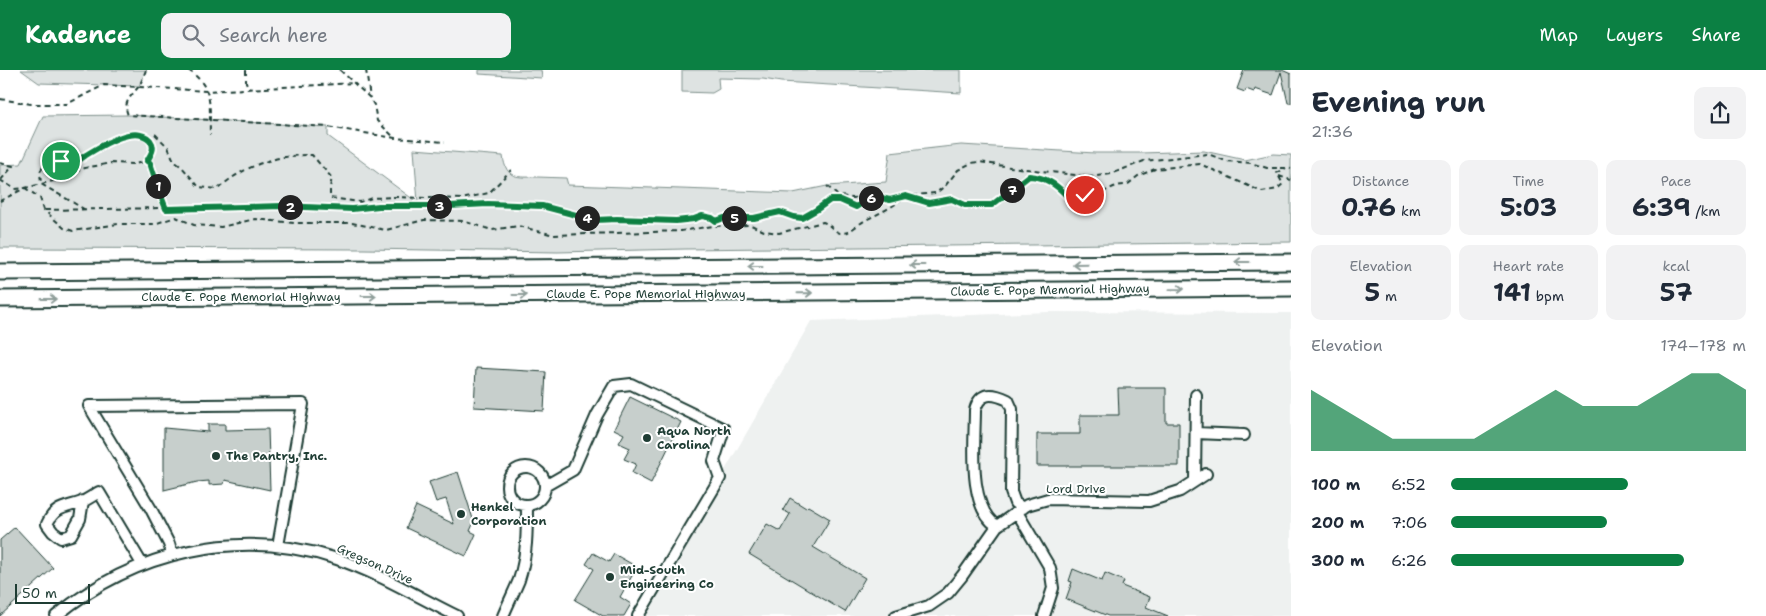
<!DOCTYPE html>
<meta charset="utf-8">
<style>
body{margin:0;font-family:"Shantell Sans",sans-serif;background:#f2f2f3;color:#1f2937;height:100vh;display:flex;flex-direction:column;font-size:19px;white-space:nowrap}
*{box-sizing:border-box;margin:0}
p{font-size:16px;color:#747a83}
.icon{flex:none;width:28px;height:28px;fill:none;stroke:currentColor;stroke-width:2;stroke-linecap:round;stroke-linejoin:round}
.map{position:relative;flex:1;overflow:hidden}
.side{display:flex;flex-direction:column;background:#fff;width:475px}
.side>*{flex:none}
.scale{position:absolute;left:15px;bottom:12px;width:75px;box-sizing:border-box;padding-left:5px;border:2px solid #1f3d34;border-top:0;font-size:14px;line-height:18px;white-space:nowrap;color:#1f3d34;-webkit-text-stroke:4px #fff;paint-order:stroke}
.pin{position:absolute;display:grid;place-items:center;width:42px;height:42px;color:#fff;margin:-21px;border:2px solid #fff;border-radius:50%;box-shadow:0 1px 5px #0007}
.km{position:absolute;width:25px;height:25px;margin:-12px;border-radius:50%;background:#222;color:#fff;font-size:14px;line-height:25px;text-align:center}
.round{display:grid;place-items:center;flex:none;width:52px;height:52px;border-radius:10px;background:#f2f2f3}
.headline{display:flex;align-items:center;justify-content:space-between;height:85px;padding:0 20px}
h1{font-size:28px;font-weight:700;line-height:38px}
.figures{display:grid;grid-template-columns:repeat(3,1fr);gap:8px;height:85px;padding:5px 20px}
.figures div{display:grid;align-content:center;border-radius:10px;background:#f2f2f3;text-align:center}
.figures b{font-size:25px;font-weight:700}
.figures small{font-size:14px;font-weight:400}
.figures p{font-size:14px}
.chart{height:140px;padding:10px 20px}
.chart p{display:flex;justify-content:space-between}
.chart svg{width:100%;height:90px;margin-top:5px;fill:#0b8043;opacity:.7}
ul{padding:0 20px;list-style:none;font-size:16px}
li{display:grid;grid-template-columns:80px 60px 1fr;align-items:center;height:38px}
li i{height:12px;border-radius:6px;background:#0b8043}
header{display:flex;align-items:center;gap:30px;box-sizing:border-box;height:70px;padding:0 25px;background:#0b8043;color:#fff}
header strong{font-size:24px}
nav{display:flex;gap:28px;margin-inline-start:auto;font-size:18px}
.search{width:350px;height:45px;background:#f2f2f3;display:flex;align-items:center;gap:12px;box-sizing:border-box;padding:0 18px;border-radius:10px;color:#747a83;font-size:19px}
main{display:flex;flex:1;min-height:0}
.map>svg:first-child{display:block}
</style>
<header>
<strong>Kadence</strong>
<div class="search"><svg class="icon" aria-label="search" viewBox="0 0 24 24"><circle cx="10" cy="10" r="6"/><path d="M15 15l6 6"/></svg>Search here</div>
<nav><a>Map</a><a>Layers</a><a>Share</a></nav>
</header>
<main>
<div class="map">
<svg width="1291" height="546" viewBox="0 0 1291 546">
<rect width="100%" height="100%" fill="#fff"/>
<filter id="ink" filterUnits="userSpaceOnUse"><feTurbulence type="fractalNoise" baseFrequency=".02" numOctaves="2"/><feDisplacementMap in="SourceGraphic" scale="10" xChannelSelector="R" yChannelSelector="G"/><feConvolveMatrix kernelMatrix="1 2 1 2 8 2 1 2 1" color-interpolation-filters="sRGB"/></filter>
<g filter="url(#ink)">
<path fill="#eef1f0" d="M1049,242l242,1v303h-650l170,-295z"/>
<path fill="#dee3e2" stroke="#7e908b" d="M21,0h125l-7,16 -100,-3z
M479,0h62l1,8 -63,-4z
M682,0h279v23l-180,-11 -18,-3 -45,-1 1,11 -7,4 -30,-1z
M128,45l200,12v9l90,67 -4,-54 89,7c3,24 15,21 34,21 10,0 19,1 29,1l2,7 225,8 34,-7 59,-4 4,-29 71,-8 134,8h46l63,-2 41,9 28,-6 18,1v87l-606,7 -127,3 -194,-3 -364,-1v-83l21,-1 22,-48z"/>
<path fill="#c7cfcc" stroke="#1f3d34" d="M1244,0h38l9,4v29h-3l-7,-31 -8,23 -18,-6 -1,3 -8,-3 -1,3 -8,-3z
M476,298l70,4 -2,39 -70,-4z
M1118,318h48v35h13v43h-142v-32h43v-19h39z
M630,327l51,25 -30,61 -19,-10 4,-9 -12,-5 6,-11 -11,-5 5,-9 -10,-5z
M208,354h17v6l43,-1 2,61 -45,-10 -1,4 -15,1v-4l-12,1 -33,8v-62l44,4z
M458,402l16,50 -4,9 6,3 -10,22 -60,-28 10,-22 38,18 -8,-25 -10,3 -7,-20z
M790,428l16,10 2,-2 22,13 -17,28 52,31 -20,34 -96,-58 18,-30 13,7 10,-17 -7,-4z
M15,457l38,41 -53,48v-76z
M593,483l16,9 5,-8 23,13 -17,30 11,7 -7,12h-21l-28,-16 19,-31 -8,-5z
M1073,499l29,12 3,-8 19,8 -2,5 28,11 -4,10 22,9h-60l-42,-17 6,-17 -3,-1z"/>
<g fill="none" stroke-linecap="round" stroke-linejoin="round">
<g stroke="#1f3d34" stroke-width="14">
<path id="minor" d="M1196,363l48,2
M507 416a19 19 0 1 1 38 0a19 19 0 1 1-38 0Z
M1195,411l1,-86
M545,416l28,-16 24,-55 17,-29 17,-2 93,45 -10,32 6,17 -82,138
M83,431l-3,18 -9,16 -10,3 -8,-6 -6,-8c8,-18 19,-16 35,-22 6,-3 12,-7 17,-10l43,72
M1017,442l33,56 3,20 -9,28
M997,456c-30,-19 -22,-84 -22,-116 5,-19 18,-17 33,-10l4,9 -1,83 4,11 8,5
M172,484l-3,-10 -18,-35 -62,-103 214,-2 -25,142
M56,546c79,-65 183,-89 281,-57 42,14 81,38 120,57
M503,546c5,-12 11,-24 16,-36 8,-24 8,-49 8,-75
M896,546l33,-10 19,-13 14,-17 35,-50 30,-21 21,-6 101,2 31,-10 26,-17"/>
</g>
<g stroke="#1f3d34" stroke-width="19">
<path id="highway" d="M0,202l1291,-10
M0,229l1291,-11"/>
</g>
<path stroke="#1f3d34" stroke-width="2" stroke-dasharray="5 4" stroke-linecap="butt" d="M146,0c-2,5 -4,11 -7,16 -7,10 -17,16 -11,29l200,12 67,11 50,4
M188,0c27,18 21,37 22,65
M246,0v12l3,7
M340,0l30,28 4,7 3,16 18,17
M366,0l4,28
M0,29l31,5h36l37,-19 104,6 147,-8
M155,64l13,13 6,14 8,6 17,20 19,2c25,-23 60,-35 94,-34l20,23 -2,9v11l30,4 12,-4 22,-1 67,2 28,-6 22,-23
M147,91l3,2 11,33 5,13
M0,93l13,3 -13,15
M1279,106l12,4
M0,110l15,9 10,-1 15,10 4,12 20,18 9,3 45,-7h36l22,-7 18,8 27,2 34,-8 39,4h58l34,7 38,-10 39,1 29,9 26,-4 36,9 127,-4 32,-5 38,-1 13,6 15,2 44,-11c7,2 10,9 17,11 2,0 5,0 8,-1 5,-3 11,-8 16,-11 15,-8 30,-14 42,-25l23,7 23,-4 13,6h28l36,-29c16,1 27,8 38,20 10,-1 20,0 29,-2 12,-2 17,-10 31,-9l11,-9 17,-7 45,-5 62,28 15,-3 6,-5 -6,-11 9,-5
M827,116l10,9 15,3 21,-2 17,4 16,-4 30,-3 9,-7 13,-16 13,-7 9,-1 30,5 81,10 20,-3 33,-13 64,-7 18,7 25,2 16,5h19l5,1
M0,131l25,-13 28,-7 32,-13 26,-5 24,1 12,-3 6,-11v-5l-5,-7 -7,-4 -16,1 -29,14 -20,13 -15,-1 -16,2 -5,9 1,12 43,25
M45,140l237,-4 70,3 27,-3 70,1 39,-4 54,3 53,14 22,-1 59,2 18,-2 8,-3 10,2 4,3 8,-3h30l26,-6 13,5 9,1 14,-8 14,-10h10l16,7 17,-11"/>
<use href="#minor" stroke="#fff" stroke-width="10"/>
<use href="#highway" stroke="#fff" stroke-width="15"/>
</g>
<defs><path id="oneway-shaft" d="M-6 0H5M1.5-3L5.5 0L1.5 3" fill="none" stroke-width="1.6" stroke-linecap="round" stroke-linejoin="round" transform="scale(1.25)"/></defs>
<g stroke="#8f9e9a">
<use href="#oneway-shaft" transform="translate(1242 192) rotate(180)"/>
<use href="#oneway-shaft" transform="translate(1080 194) rotate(179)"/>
<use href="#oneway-shaft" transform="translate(917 195) rotate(180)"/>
<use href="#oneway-shaft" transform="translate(755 196) rotate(180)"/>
<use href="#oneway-shaft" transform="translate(1177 219) rotate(-1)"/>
<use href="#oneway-shaft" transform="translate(805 223) rotate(-1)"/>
<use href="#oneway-shaft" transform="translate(520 225)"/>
<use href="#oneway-shaft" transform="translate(369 226)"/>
<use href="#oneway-shaft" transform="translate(49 229)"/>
</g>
</g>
<g fill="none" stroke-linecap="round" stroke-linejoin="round" filter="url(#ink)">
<g stroke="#fff" stroke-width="10">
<path id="route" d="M61,91c4,0 12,2 15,1 4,-2 7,-5 10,-7 15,-9 48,-31 64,-15 6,8 1,14 -3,21l3,2 11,33 5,13 116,-3 70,3 27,-3h70l39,-2 54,2 53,14 22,-1 59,2 18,-2 8,-3 10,2 4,3 8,-3h30l26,-6 14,5 8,1 14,-8 14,-10h10l16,7 17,-11 17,4 16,-4 23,7 23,-4 13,6h27l37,-29c16,1 27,8 38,20l18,-1"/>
</g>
<use href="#route" stroke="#0b8043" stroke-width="6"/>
</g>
<g fill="#1f3d34" stroke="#fff" stroke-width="2">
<circle cx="647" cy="368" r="5"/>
<circle cx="216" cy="386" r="5"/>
<circle cx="461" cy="444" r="5"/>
<circle cx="610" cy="507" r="5"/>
</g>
<g text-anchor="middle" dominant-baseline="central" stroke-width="4" stroke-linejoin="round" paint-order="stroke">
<g font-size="12" fill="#1f3d34" stroke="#fff">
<text transform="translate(1050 220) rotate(-1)">Claude E. Pope Memorial Highway</text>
<text x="646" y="224">Claude E. Pope Memorial Highway</text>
<text x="241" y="227">Claude E. Pope Memorial Highway</text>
<text x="1076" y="419">Lord Drive</text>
<text transform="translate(375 494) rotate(24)">Gregson Drive</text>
</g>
<g font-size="12" font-weight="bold" fill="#1f3d34" stroke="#fff" text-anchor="start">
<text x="657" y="361">Aqua North<tspan x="657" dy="14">Carolina</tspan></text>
<text x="226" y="386">The Pantry, Inc.</text>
<text x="471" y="437">Henkel<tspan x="471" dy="14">Corporation</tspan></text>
<text x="620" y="500">Mid-South<tspan x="620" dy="14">Engineering Co</tspan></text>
</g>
</g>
</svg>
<div class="scale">50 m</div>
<div class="pin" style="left:61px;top:91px;background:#1e9e55"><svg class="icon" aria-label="arrive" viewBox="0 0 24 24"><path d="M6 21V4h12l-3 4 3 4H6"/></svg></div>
<div class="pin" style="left:1085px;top:125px;background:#d93025"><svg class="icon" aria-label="check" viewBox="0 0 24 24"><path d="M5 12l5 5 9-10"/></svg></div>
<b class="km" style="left:158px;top:116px">1</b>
<b class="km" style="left:290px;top:137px">2</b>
<b class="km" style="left:439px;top:136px">3</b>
<b class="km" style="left:587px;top:148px">4</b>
<b class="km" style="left:734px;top:148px">5</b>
<b class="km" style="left:871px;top:128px">6</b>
<b class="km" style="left:1012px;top:120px">7</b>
</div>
<section class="side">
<div class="headline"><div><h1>Evening run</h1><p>21:36</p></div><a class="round"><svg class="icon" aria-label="share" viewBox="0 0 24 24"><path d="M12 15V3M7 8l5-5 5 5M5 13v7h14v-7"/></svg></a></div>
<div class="figures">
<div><p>Distance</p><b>0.76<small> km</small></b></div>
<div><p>Time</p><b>5:03</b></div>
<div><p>Pace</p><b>6:39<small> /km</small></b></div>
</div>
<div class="figures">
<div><p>Elevation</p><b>5<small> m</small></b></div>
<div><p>Heart rate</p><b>141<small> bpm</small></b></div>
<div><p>kcal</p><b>57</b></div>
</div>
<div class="chart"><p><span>Elevation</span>174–178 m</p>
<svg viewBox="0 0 160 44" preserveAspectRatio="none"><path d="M0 44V14L10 22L20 30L30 38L40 38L50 38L60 38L70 30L80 22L90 14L100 22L110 22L120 22L130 14L140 6L150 6L160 14V44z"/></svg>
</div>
<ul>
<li><b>100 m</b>6:52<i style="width:60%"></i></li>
<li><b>200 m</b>7:06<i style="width:53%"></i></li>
<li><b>300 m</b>6:26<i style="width:79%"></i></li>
</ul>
</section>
</main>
